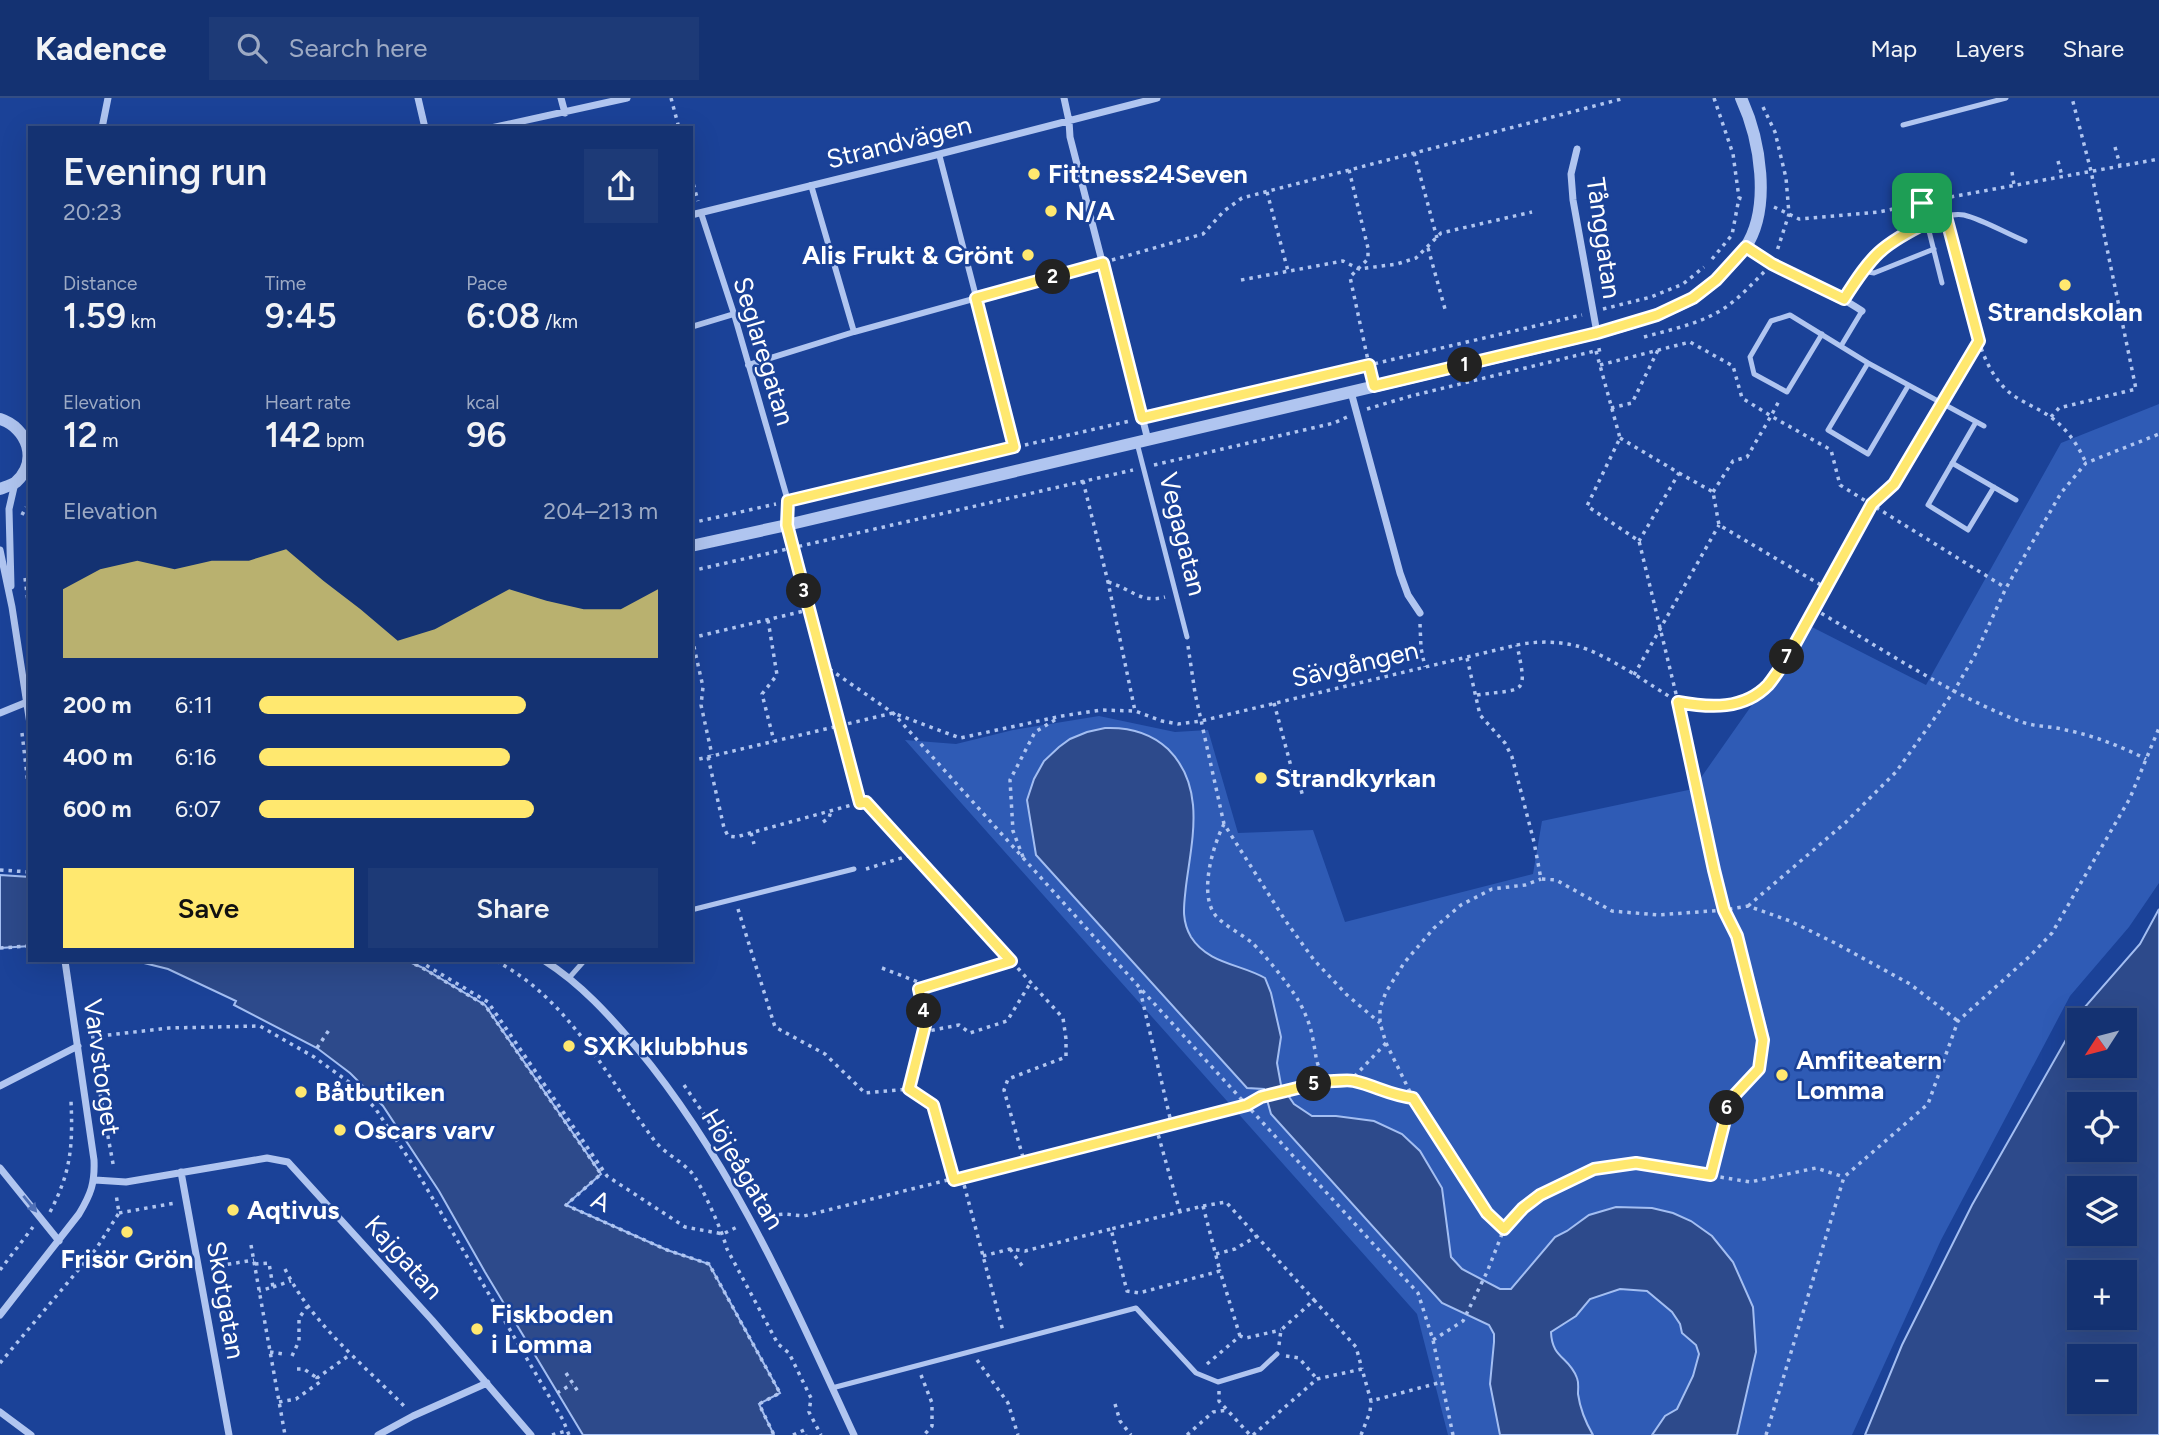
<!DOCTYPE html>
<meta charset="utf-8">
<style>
body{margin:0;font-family:Figtree,sans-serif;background:#1d3a77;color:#f1f3f6;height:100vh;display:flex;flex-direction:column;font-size:26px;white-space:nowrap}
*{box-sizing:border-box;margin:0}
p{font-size:23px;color:#9daac4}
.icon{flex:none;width:38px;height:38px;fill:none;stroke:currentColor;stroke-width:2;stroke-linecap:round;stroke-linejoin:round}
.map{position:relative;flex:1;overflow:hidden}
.panel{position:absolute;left:28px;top:28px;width:665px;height:836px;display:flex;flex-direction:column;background:#143272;border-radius:0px;box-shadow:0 7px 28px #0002,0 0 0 2px #334d84}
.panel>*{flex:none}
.needle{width:46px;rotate:234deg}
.controls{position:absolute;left:2067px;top:910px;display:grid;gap:14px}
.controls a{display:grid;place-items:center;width:70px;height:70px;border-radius:0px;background:#143272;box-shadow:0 7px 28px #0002,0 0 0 2px #334d84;font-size:35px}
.pin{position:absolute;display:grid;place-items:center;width:60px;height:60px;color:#fff;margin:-30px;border-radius:14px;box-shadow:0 4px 10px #0006}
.km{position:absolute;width:35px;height:35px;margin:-18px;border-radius:50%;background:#222;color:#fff;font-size:19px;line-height:35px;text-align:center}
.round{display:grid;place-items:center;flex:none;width:74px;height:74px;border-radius:0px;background:#1d3a77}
.headline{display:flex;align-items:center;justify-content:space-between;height:119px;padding:0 35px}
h1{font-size:38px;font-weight:600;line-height:52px}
.metrics{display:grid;grid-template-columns:repeat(3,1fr);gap:10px;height:119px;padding:7px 35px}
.metrics div{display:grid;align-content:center}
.metrics b{font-size:35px;font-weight:600}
.metrics small{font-size:19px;font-weight:400}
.metrics p{font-size:19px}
.chart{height:196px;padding:14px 35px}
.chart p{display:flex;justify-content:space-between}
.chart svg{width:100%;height:126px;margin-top:7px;fill:#ffe86f;opacity:.7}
.cta{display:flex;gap:14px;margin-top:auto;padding:14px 35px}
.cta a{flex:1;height:80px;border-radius:0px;background:#ffe86f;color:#111;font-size:28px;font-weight:600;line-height:80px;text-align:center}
.cta a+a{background:#1d3a77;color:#f1f3f6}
ul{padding:0 35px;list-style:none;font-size:23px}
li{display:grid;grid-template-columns:112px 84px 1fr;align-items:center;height:52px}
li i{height:18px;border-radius:9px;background:#ffe86f}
header{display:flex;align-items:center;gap:42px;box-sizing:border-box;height:98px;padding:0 35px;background:#143272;border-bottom:2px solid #334d84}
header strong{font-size:33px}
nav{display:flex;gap:38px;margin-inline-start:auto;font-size:24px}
.search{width:490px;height:63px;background:#1d3a77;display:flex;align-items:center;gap:18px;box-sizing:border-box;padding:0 24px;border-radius:0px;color:#9daac4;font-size:26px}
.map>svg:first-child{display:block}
</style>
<header>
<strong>Kadence</strong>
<div class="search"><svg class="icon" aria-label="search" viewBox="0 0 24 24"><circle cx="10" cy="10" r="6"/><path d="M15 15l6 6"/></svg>Search here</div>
<nav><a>Map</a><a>Layers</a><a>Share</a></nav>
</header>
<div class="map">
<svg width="2159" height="1337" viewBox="0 0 2159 1337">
<rect width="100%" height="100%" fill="#1b4298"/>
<path fill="#2f5bb5" d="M2159,306v479l-30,44 -59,69 -129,244 -89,195h-404l-31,-121 -512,-574 51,4 57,-14 86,-14 76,16 33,-2 30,103 75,-3 32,92 188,-48 9,-53 151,-32 115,-164 118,60 135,-242z"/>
<path fill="#2d4a8b" stroke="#a3bef2" stroke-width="2" fill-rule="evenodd" d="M1105,630c24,-1 45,4 63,21 38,38 24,90 18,137 -2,19 -5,34 5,51 17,27 50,27 74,41l6,15 10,44 -4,26 4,22 13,19 18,12h24l38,5 28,13 18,17 22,37 9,69 11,12 38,20h11l44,-52 12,-6 22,-16 27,-8 36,1 21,5 18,8 21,15 21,26 20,45 3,45 -19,83h-85l13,-19 12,-7 16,-33 6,-22 -3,-9 -14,-12 -2,-9 -8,-12 -25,-21 -27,-2 -30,10 -14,17 -25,16c1,27 18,24 26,46 2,5 1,10 1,16 2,14 8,29 15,41h-93l-10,-51 4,-42v-8l-5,-9 -47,-22 -171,-189 -7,-25 -17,-1 -211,-233 -9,-55 7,-21 10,-18 15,-14 11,-8 17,-7z
M0,777l30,2v69l-30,2z
M2159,811v526h-294l37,-90 70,-140 112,-197 56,-64zM2079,922h45v46h-45zM2079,1006h45v46h-45zM2079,1090h45v46h-45zM2079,1174h45v46h-45zM2079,1258h45v46h-45z
M136,863h271l14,6 64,38 116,169 -35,31 101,45 42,14 71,129 -21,11 15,31h-191l-98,-163 -46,-81 -56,-85 -33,-33 -33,-25 -83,-43 2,-4 -68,-32z"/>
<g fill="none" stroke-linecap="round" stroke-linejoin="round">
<path stroke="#b0c5f0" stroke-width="3.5" stroke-dasharray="3.5 5" stroke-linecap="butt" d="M671,0l8,30
M1714,0l19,56 6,44
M1763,9l12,25 11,46 3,36 -12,37
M2115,49l5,18
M1414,55l23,85
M2058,63l4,15
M1349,72l19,78v11l-18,18 19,88 213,-50
M2012,74l2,13
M691,78l7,25
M1267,94l21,79
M1934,102l225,-41
M1774,109l25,12 80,-7 34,-7
M1949,127c7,26 13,53 20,79 7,28 13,58 32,80 10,13 26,19 40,27 22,12 35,30 45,52
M1428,150l17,61
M1712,161l20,-24 7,-37 7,2
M1112,162l91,-26 21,-23 18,-13 383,-100
M1241,182l102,-19 16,8 38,-5 19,-6 25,-25 91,-21
M1603,211l48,-12 32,-13 21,-17
M1644,239c25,-7 51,-12 74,-25 18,-10 32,-26 46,-40
M1596,253l24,87 -33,68 52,35 39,161c32,6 66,8 90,-17 6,-7 11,-16 17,-23l87,-158 22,-20 43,-72
M1600,267l90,-23 43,24 9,32 29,18 8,-15
M1948,295l31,-52
M1611,310l21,-5 26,-53
M1367,311l44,-13 192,-47
M1154,317l215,-50
M2051,319l8,-9 77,-19 -45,-218 -19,-73
M1620,340l59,35 -40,68
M1025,347l105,-24
M1154,367l180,-42 13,-6
M1679,375l34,19 6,33 107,63
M1083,383l25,101 27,129
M1713,394l20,-31 14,-4 24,-41 60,34 9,35 166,103
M800,400l204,-48
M22,417l4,-8
M691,425l85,-19
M790,442l35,126 68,47 247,275 278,305 15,47 20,95
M691,473l442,-101
M25,480l5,39
M1108,484c22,6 33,22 57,15
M1814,511c67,39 133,84 205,112 15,6 32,5 47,9 29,6 54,16 80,29
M768,522l9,55 -15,19 12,47
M1420,526l1,24 4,19
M691,540l117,-28
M692,540l11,49 -2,18 11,50
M1188,548l7,47 29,131 61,96 29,40 33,35 33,28
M1467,560l13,57 25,28 7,14 22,85 7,37 15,1 56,31 46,4 66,-5 24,-4 42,15 45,22 75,41 48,37
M825,568l13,59 22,78
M1634,577l85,-150
M1477,597c48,-7 51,2 40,-50
M1274,605l22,82 4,1 3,11
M22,635l8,68
M708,659l16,71 4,8 8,1 130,-36 197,217 3,21v18l-58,22 -4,11 20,71
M691,663l202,-48 67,25 102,-22 39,-6 34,1 27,10 16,3 23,-3 316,-76c20,-4 40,-4 60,1 28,7 75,40 101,56l36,168 10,40 13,26 26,103 -4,30 -29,31 -19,75
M823,724l6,-4 2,-7
M1224,726c-11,21 -26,71 -8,92 9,10 24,17 35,26 12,10 39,44 47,58 6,10 12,24 14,35 5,21 2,27 14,46
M751,735l3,11
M1023,759l-10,-26 -3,-51 25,-48 23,-14
M866,771l48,-15
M0,772l30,2
M1748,808l97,-83 51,-51 58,-81 21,-36 31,-67 55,-95 25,-30 73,-29
M738,811l37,118 50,27 40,39 44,-4
M0,850l29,-2
M407,863l14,6 64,38 116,169 -35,31 101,45 42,14 71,129 -21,11 15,31
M419,863l69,41 119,174 78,51 38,7 16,-8
M496,863c74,39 110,115 158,179 10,13 26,20 37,32 10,11 32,61 36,77l51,95 11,9 22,45 -2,14 12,23
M882,870l36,14 8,40 -17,67 24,16 21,74
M919,891l92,-28
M1140,892l31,132
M923,934l36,-7 11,8 37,-12 24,-39
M91,939l78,-9 91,-2 54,31 39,28 22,23 38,57 150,255 6,15
M1386,945l27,55 19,27 55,88 17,16
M317,950l14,-21
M97,979l17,92
M1352,982l41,16 20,2
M684,987l50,73 10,21
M1156,1029l24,85
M962,1079l41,154
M1203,1108l17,65
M50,1114c21,-40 23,-66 21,-111
M119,1115l56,-10
M762,1118l23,-2 19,2 443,-111 14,-8 65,-16 10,1 15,-2 35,-37 -6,-20v-15l6,-16 18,-29 30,-35 27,-23 31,-16 33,-4 16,-6
M251,1147l34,190
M1010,1151l13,18
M1216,1156l19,-5 22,-13
M983,1158l27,-7 15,2 86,-22
M255,1166l14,-1 4,24 -14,4
M211,1169l43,-7
M285,1171c27,55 78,95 120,138
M0,1172l33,-43
M273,1189l18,-6
M1240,1238l-20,-65 -81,22 -12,-2 -16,-62 92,-23 23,-4 88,98
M1433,1242l30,-19 24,-49 17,-43 19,-21 17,-13 54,-26 42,-6 114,19 66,-14 28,9
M1279,1247l2,-15 33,-30 42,47 6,22
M270,1254l13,2
M292,1258l7,-15v-23l8,-11
M1286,1258l13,2 18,21
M977,1262l31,43 10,32
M0,1265l96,-114 23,-36 -3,-19
M1207,1266l33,-28 6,2 35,-8
M297,1271h7l13,9
M566,1275l13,20
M921,1277l11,28v23l-8,9
M1219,1293v10l31,34
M557,1295l15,-9
M279,1304l17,-3 24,-17 -3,-4 34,-24
M1115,1306l5,17 11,14
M552,1337l14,-4
M793,1337l11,-5 2,5
M1187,1337l26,-23 15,-2
M1253,1337l64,-56 45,-10 9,32 71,-19
M1361,1337l9,-23 1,-11
M1766,1337l78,-258 84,-73 30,-83 72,-65 22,-23 78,-135 29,-70"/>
<path stroke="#b0c5f0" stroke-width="5" d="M1903,27l103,-27
M1920,97l22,88
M1862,173l12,2 60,-24
M1844,201c25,-40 42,-62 88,-78 10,-4 21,-8 32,-6 20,5 41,18 61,26
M1822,236l-35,58 -33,-18 -4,-17 21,-36 19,-6 78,48 116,63
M1841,248l21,-35
M1868,265l-40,67 40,24 40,-68
M1976,324l-48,83 40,25 26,-43
M1137,345l50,194
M1952,365l64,37
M691,812l163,-41
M569,880l15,-17
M832,1290l304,-80 60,65 22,9 43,-13 16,-15"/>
<path stroke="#b0c5f0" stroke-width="6" d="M939,56l76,293
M701,115l33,101 54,187
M691,229l43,-13
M854,234l249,-69
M748,267l106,-33 -43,-147"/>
<path stroke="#b0c5f0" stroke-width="7" d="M418,0l7,30
M561,0l4,15
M1064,0l5,23 1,16 78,303
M102,30l6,-30
M491,30l136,-30
M1577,51l-6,25 2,26 24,133
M691,117l237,-58 229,-59
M1746,149c37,24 79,39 116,64
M1351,294l49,181 8,22 12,18
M0,452l12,57 18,117
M11,488l-2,-77 6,-26
M0,615l27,-11
M545,863c36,23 64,54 92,87 95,114 155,253 217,387
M0,988l78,-40
M0,1070l59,73
M181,1074l48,263
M95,1082l31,2 141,-24 21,4 144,158 99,115
M0,1217l79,-101c12,-20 16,-31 15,-54l-29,-199
M0,1314l31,23
M378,1337l35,-19 74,-33"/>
<path stroke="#b0c5f0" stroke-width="12" d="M0,321c28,9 39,42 16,63 -4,3 -11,5 -16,7
M691,448l96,-21 771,-182c44,-11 91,-22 132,-43 12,-7 24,-18 33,-28 8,-7 16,-15 22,-24 27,-40 15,-109 -4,-150"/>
</g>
<defs><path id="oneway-solid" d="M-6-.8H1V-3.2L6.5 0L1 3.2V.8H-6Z" transform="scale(1.75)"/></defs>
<use fill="#4f70b7" href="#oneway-solid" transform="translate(30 1106) rotate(51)"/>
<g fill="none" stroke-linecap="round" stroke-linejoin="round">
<g stroke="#fff" stroke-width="14">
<path id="route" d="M1941,100l38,143 -85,143 -22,20 -87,158c-6,7 -11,16 -17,23 -24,25 -58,23 -90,17l36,168 10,40 13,26 26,104 -4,29 -29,31 -19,75 -75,-12 -42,6 -54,26 -17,13 -19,21 -17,-16 -74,-115c-24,-3 -37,-12 -59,-17 -8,-2 -18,1 -28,0l-65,16 -14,8 -293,75 -21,-75 -24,-16 17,-68 -7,-32 92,-28 -145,-159 -6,1 -73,-278 1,-24 226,-54 -38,-149 127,-35 39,155 227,-53 5,21 223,-53 60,-18 36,-17 23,-18 30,-33 26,17 72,35c28,-44 37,-54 84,-77l-6,-19z"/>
</g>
<use href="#route" stroke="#ffe86f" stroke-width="9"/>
</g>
<g fill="#ffe86f" stroke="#1b4298" stroke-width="2.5">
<circle cx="1034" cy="76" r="7"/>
<circle cx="1051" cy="113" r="7"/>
<circle cx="1028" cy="157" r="7"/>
<circle cx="2065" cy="187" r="7"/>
<circle cx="1261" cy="680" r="7"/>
<circle cx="569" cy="948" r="7"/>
<circle cx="1782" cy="977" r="7"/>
<circle cx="301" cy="994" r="7"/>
<circle cx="340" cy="1032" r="7"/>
<circle cx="233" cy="1112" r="7"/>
<circle cx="127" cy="1134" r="7"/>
<circle cx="477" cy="1231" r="7"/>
</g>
<g text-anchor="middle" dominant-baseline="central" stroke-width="5" stroke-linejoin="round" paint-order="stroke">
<g font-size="26" fill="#fff" stroke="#1b4298">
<text transform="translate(899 44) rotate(-14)">Strandvägen</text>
<text transform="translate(1604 140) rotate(82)">Tånggatan</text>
<text transform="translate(764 253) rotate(73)">Seglaregatan</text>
<text transform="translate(1183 436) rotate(76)">Vegagatan</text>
<text transform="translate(1355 566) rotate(-13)">Sävgången</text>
<text transform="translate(102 969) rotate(82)">Varvstorget</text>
<text transform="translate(743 1071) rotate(59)">Höjeågatan</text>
<text transform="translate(601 1103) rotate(24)">A</text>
<text transform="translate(404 1159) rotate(48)">Kajgatan</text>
<text transform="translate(226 1202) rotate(80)">Skotgatan</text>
</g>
<g font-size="26" font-weight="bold" fill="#fff" stroke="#1b4298" text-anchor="start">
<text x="1048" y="76">Fittness24Seven</text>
<text x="1065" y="113">N/A</text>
<text x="1014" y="157" text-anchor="end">Alis Frukt &amp; Grönt</text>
<text x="2065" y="214" text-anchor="middle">Strandskolan</text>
<text x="1275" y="680">Strandkyrkan</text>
<text x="583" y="948">SXK klubbhus</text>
<text x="1796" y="962">Amfiteatern<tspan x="1796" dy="30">Lomma</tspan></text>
<text x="315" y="994">Båtbutiken</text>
<text x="354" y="1032">Oscars varv</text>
<text x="247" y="1112">Aqtivus</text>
<text x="127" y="1161" text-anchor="middle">Frisör Grön</text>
<text x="491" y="1216">Fiskboden<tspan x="491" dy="30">i Lomma</tspan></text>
</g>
</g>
</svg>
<div class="controls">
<a><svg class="needle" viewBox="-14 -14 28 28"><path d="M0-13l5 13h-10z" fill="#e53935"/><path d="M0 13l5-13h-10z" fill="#9daac4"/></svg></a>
<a><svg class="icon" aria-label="locate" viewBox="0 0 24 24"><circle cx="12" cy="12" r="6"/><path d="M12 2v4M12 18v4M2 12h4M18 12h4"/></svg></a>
<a><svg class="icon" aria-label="layers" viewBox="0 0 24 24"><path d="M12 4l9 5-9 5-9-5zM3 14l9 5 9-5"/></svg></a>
<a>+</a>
<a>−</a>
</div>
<div class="pin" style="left:1922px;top:105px;background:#1e9e55"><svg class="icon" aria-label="arrive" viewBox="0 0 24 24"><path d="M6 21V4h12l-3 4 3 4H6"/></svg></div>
<b class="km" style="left:1465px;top:267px">1</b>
<b class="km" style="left:1053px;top:179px">2</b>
<b class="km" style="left:804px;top:493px">3</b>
<b class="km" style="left:924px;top:913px">4</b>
<b class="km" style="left:1314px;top:986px">5</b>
<b class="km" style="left:1727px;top:1010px">6</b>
<b class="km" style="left:1787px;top:559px">7</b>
<section class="panel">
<div class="headline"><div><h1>Evening run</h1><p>20:23</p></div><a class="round"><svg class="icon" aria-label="share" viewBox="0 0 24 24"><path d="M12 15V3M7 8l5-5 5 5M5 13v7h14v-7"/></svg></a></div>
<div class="metrics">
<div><p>Distance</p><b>1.59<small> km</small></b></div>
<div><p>Time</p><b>9:45</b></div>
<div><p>Pace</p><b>6:08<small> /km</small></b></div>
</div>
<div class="metrics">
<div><p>Elevation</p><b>12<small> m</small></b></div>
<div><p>Heart rate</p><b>142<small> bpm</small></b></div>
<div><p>kcal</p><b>96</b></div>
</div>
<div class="chart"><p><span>Elevation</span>204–213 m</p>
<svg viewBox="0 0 160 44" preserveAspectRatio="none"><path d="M0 44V20L10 13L20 10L30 13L40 10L50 10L60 6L70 17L80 27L90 38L100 34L110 27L120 20L130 24L140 27L150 27L160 20V44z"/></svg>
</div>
<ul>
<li><b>200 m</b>6:11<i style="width:67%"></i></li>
<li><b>400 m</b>6:16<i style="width:63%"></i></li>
<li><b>600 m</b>6:07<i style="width:69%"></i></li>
</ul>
<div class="cta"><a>Save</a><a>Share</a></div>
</section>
</div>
